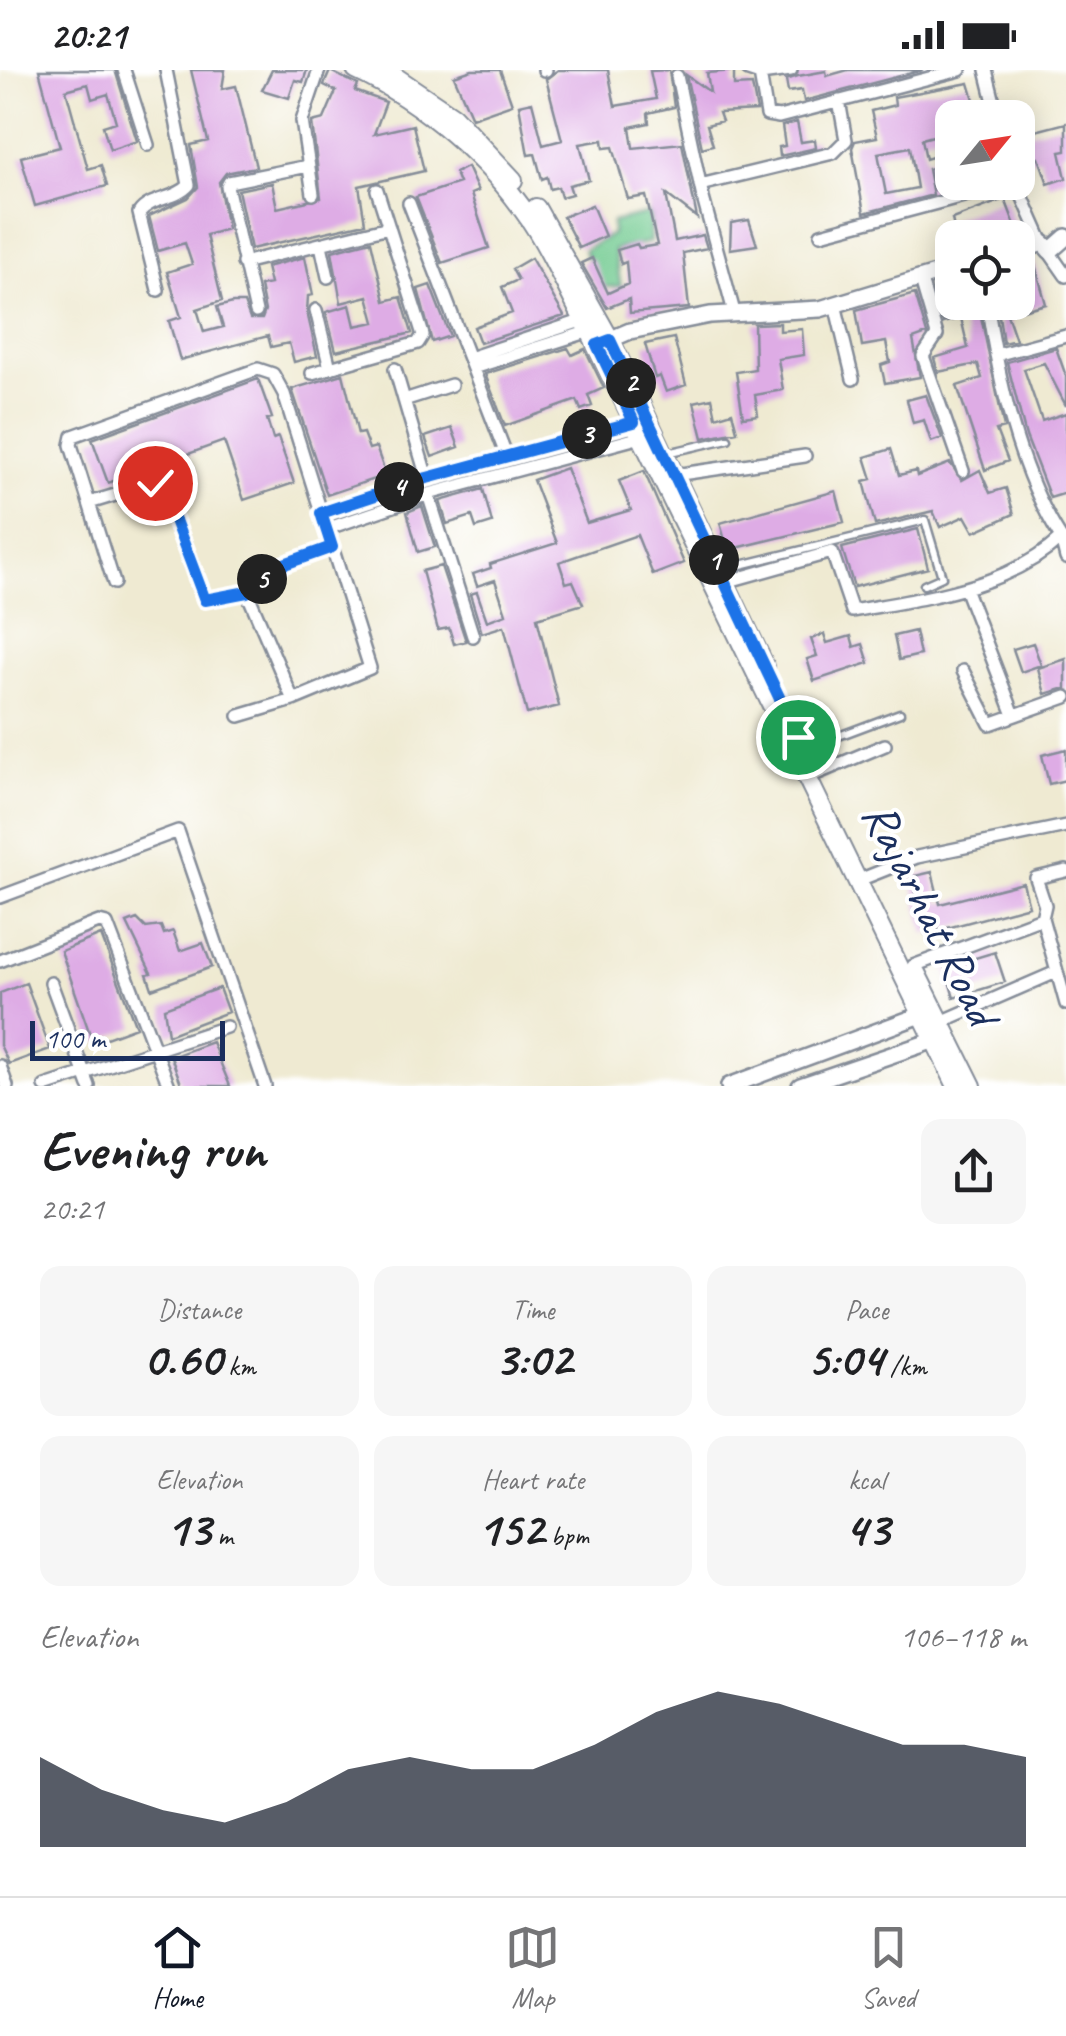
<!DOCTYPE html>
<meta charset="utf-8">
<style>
body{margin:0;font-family:Caveat,sans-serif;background:#f6f6f6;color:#202124;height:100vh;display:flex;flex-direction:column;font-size:38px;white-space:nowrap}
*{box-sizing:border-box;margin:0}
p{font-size:32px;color:#757577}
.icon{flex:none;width:55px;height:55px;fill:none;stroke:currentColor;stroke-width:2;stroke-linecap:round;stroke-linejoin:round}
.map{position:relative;height:1016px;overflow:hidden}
.side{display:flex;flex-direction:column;background:#fff;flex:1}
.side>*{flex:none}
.needle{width:65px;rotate:60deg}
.controls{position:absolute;left:935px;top:30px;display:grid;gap:20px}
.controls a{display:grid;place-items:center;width:100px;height:100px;border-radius:20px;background:#fff;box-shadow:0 5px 25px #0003;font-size:50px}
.scale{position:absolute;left:30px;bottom:25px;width:195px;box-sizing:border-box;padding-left:10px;border:5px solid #1b2f5e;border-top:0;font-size:28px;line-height:35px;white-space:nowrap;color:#1b2f5e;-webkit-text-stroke:8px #fff;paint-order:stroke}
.pin{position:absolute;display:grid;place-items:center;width:85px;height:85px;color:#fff;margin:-42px;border:5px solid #fff;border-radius:50%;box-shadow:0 2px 10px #0007}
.km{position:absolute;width:50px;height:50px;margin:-25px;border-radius:50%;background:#222;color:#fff;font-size:28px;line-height:50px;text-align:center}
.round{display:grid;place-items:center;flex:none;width:105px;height:105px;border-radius:20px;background:#f6f6f6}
.overview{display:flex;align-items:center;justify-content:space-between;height:170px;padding:0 40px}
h1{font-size:55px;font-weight:700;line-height:75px}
.figures{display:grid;grid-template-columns:repeat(3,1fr);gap:15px;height:170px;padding:10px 40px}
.figures div{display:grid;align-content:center;border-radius:20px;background:#f6f6f6;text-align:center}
.figures b{font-size:50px;font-weight:700}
.figures small{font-size:28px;font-weight:400}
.figures p{font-size:28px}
.chart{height:280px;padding:20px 40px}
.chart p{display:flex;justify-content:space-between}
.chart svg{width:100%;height:180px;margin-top:10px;fill:#111827;opacity:.7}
.status{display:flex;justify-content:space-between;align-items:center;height:70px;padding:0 50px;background:#fff;direction:ltr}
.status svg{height:28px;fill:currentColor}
.tab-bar{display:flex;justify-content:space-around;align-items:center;height:140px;border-top:2px solid #e0e0e0;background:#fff;font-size:28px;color:#757577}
.tab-bar a{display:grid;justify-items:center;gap:5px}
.tab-bar .selected{color:#111827}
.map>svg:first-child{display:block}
</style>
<div class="status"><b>20:21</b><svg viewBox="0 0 49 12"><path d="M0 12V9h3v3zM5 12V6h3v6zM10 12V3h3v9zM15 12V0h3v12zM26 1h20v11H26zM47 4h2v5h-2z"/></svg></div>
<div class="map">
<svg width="1066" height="1016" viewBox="0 0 1066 1016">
<rect width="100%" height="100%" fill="#fff"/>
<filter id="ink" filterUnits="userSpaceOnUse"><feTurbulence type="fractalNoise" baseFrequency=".01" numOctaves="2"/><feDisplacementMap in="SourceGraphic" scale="20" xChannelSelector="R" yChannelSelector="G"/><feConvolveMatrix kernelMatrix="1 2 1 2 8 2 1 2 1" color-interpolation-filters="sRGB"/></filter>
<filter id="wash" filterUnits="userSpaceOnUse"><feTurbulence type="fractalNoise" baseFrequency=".0048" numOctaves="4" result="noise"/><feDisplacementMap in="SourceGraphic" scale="40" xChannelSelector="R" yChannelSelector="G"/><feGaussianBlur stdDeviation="2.25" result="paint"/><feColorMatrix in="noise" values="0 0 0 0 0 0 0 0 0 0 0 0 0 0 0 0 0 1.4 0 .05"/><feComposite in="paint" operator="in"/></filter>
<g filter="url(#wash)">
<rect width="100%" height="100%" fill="#efead2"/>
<path fill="#72cb91" stroke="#467d78" stroke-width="2.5" d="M650,143v29l-36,8 7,36 -22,2 -15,-38 28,-16v-12z"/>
<g id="blocks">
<path fill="#deace5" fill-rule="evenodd" d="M39,0h76l22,71 -27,9 -7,-24 13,-4 -8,-28 -16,5 -4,-15 -22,6 22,79 13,-4 6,21 -72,20 -14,-49 39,-10z
M191,0h34l-3,19 14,-3 20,81 -30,6 -7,9 8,47 -21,6 16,66 -25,8 7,23 19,-5 -6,-20 16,-4h11l6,16h12l3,-8 -5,-25 10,-2 -4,-17 39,-10 8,38 -5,1 -1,16 10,44 -23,6 -5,-19 -18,4 -3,-11 -88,24 -11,-39 12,-4 -14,-45 25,-8 -7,-21 -27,8 -9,-35 39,-18 10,-11 -7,-42 17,-4z
M272,0h35l-4,12 -8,-2 -6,18 -27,-8z
M472,0h28l12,34 -40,14 -18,-42z
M608,0l7,36 41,-7 -6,-28 19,-1 5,37 -26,6 1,10 -19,4 3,21 49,-5 15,75 -31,-24 9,47 28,-6 4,13 -24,5 6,55 -59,5 -1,-14 -22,9 -26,-45 11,-5 16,35 20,-9 -2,-22 -5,2 -4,-14 20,-6 2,4 18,-3 -11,-49 -18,3 -15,-52 -9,1 -1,-8 -23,4 9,36 -20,5 3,9 -11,3 -3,-10 -8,2 -3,-12 -5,2 -7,-25 -7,1 -9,-50 13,-3 11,43 19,-5 -16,-61 12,-9z
M848,0h75l-119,31 -2,-11 -14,2 -2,-12 12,-4 28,-5 1,5z
M330,1l28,14 -3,6 31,11 -12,32 39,-9 11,46 -65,15 6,37 -114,26 -13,-59 34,-7 5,25 44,-10 -9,-76 12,-3 12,-28 -12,-6z
M734,1v15l18,-1 5,26 -38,2 3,8 -15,4 6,20 -11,3 -16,-73 24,17 -3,-19z
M969,13l6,20 9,-2 4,17h-36v13l-30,8 4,20 26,-8v12l-24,6 5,26 -69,18 -12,-65 3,-7 22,-4 -6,-26 24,-6 -1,-8zM910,77l7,41 -31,6 -8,-41z
M797,52l4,20 14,-2 1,8 -36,8 -1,-9 6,-1 -3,-20z
M1066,53v28l-6,1 6,26 -18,6 -9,-26 -13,3 -6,-26z
M467,97l11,24 -7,3 18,54 -47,15 -26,-66 43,-14 -4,-10z
M1005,129l15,39h-64l-4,-19z
M592,135l13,31 -26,12 -16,-31z
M749,150l8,25 -27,4 1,-26z
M371,171l14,60 16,-4 11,36 -76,18 -10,-39 24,-7 5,21 20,-4 -7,-26 -27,7 -9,-52z
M531,188l33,58 -84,27 -6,-16 38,-14 -10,-26 16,-7 -6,-11z
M1034,191l12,43 -39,10 9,26 -13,3 -6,-41h21v-36z
M952,211v21h26l26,126 -8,2 12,31 -23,9 -28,-84 25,-8 -4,-14 -40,8 -4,-14 34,-10 -7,-30 -18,5 -10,-36z
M430,215l20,51 -18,6 -14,-53z
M915,224l12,40 -14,5 7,38 -35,6 -4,-18 9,-3 -4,-20 -24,4 -6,-36z
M780,253v8l22,-2 2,26 -26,4 5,31 -28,5 3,20 -15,2 -7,-45 19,-3 -1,-45z
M674,268l12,47 -20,7 -6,-16 -5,2 -10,-34z
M568,278l4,7 13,-6 19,39 -16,7 4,11 -11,4 -4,-10 -72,26 -20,-52z
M1056,278l10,28v30l-22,-43 -20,6 18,52 24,-8v80l-16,5 -24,-62 -19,-74z
M343,304l15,60 5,-1 6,16 7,-2 10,28 -59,20 -35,-106z
M258,309l14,39 -5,1 6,20 5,-2 16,46 -50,17 -20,-59 -116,42 -16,-44z
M926,325l16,43 -11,4 -7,-22 -11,3 -6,-23z
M712,328l4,19 16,-5 5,19 -34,7 -9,-36z
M452,358l7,19 -27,10 -7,-20z
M891,379l8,26 17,-4 1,5 33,-13 12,17 18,-10 10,23 16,-5 8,26 -40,18 -9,-16 -25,11 -7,-16 -58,14 -11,-44 8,-2 -7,-22z
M566,398l21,55 44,-13 -12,-29 25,-10 40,92 -31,12 -16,-40 -78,27 7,21 7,-2 10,23 -46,14 22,88 -32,8 -23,-88 -22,7 -12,-39 7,-2 10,29 19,-7 -11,-34 -18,6 -4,-12 18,-6 -1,-4 67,-21 -24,-63z
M483,419l9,34 -16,5 -4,-12 -25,8 -7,-23z
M836,421l8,31 -116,28 -8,-27z
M422,436l13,41 -17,5 -11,-40z
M918,459l10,39 -74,19 -12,-39z
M441,496l25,75 -12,3 -5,-16 -11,2 -16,-59z
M915,561l5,24 -21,5 -5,-24z
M824,564l3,9 24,-7 3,11 9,-3 6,19 -55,18 -7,-22 10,-3 -6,-17z
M1033,573l8,22 -20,7 -8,-23z
M1066,589v29l-21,6 -7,-26z
M1066,679v31l-17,4 -7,-29z
M932,802l8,32 83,-21 6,23 -104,28 -14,-57z
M137,849l9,9 15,-2 3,8 9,-3 7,20 23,-8 9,24 -60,22 -5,-15 4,-1 -24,-50z
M101,865l35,92 -43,16 -32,-92z
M995,882l10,30 -51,16 -9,-31z
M26,913l24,66 -41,15 -9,-19v-52z
M219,918l9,24 -60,23 -4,-27z
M212,972l18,44h-48l-11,-29z"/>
</g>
</g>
<g filter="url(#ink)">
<use href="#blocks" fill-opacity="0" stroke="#858c98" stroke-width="2.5"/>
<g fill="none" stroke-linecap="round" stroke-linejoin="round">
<g stroke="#858c98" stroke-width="11">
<path id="service" d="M667,383l61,-14
M720,500l205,-50 17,57 -18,8
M804,679l96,-36"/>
</g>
<g stroke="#858c98" stroke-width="16">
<path id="minor" d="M124,0l24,75
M544,0h2
M748,0l12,4 7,41 12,2 181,-47
M986,0l12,48
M760,4l31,-4
M677,6l26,122 31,114
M1016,112l27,61 23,33
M700,115l133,-32 13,-13 -7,-39
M313,124l-11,-73 17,-51
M409,133l98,254
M821,164l195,-52
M321,175l7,32
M243,193l146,-36
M920,207l17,58 -14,21 40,115
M158,220l-19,-77c11,-16 37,-13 50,-28l-23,-115
M835,234l18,75
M316,240l14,58
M256,242l-29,-126 2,-4 79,-16
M996,285l70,-19
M472,287l112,-37
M476,297l114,-36
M395,299l32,109
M312,303l106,-30 5,-8 -46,-145
M404,330l47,-15
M674,405l131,-19
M428,424l45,142
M89,433l66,-20 9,8 41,109 42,-8 29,-25 56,-20
M321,443l106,-35 207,-56
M326,459l106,-36 209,-56
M1061,468l5,20
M725,512l107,-30 20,59c71,-13 154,-22 209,-73 -43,-67 -62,-157 -74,-236
M114,513l-43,-138 2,-9 185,-67 15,5 11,20 86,274 -77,32
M965,518l49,127
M963,601l27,53 76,-27
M239,646l54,-16 -46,-108
M816,704l69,-29
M859,810l58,-23 149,-31
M0,827l178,-66 87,255
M1042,848l24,86
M0,891l99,-39 8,2 62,162
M913,896l129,-48 3,-13 -9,-27 30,-7
M51,913l38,103
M941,952l113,-49
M0,996l7,20
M45,1016l181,-59"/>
</g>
<g stroke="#858c98" stroke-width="20">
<path id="tertiary" d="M1018,181l25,-8 7,8 16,-14
M602,273l28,-12 80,-16 110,-6 132,-40
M729,1016l203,-75
M800,1016l144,-49"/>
</g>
<g stroke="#858c98" stroke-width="22">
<path id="primary" d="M356,0c67,31 134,89 175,151 23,34 38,74 59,110l367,755
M385,0l68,46 60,64
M536,138l74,132 155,327
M916,903l56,113"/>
</g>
<use href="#service" stroke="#fff" stroke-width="6"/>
<use href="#minor" stroke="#fff" stroke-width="11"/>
<use href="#tertiary" stroke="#fff" stroke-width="15"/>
<use href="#primary" stroke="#fff" stroke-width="18"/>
</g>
</g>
<g fill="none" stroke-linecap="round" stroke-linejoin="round" filter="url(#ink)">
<g stroke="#fff" stroke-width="20">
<path id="route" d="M155,413l9,8 41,109 42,-8 29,-25 56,-20 -11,-34 106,-35 207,-56 -37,-77 13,-5 188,397"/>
</g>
<use href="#route" stroke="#1a73e8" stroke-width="12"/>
</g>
<g text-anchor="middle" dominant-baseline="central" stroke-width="8" stroke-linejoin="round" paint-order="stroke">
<g font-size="48" fill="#1b2f5e" stroke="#fff">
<text transform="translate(931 843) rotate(63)">Rajarhat Road</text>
</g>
</g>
</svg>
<div class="controls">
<a><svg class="needle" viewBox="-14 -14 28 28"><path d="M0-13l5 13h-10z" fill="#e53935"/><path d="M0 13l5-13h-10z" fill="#757577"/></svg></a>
<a><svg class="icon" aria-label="locate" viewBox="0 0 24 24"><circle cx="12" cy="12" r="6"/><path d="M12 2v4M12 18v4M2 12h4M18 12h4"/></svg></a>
</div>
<div class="scale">100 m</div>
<div class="pin" style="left:798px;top:667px;background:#1e9e55"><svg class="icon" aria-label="arrive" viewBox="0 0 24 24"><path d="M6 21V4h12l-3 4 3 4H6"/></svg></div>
<div class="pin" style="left:155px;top:413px;background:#d93025"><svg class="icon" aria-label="check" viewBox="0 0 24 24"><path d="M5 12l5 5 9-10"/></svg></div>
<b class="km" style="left:714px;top:490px">1</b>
<b class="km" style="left:631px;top:313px">2</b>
<b class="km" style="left:587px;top:364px">3</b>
<b class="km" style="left:399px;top:417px">4</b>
<b class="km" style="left:262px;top:509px">5</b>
</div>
<section class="side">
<div class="overview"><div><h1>Evening run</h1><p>20:21</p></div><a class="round"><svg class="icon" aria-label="share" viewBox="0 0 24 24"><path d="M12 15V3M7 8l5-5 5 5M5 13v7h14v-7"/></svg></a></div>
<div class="figures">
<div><p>Distance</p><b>0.60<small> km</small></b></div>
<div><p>Time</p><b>3:02</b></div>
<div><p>Pace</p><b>5:04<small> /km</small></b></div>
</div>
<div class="figures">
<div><p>Elevation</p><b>13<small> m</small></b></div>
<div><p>Heart rate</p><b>152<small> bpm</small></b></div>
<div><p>kcal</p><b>43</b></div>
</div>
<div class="chart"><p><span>Elevation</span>106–118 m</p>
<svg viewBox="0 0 160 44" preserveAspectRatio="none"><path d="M0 44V22L10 30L20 35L30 38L40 33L50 25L60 22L70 25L80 25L90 19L100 11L110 6L120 9L130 14L140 19L150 19L160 22V44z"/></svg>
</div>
</section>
<nav class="tab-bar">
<a class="selected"><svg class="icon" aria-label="home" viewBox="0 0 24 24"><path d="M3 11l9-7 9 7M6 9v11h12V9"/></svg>Home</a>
<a><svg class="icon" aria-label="map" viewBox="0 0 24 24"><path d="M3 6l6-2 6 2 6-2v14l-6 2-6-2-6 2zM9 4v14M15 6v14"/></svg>Map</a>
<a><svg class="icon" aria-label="saved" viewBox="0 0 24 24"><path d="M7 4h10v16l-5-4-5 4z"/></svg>Saved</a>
</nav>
